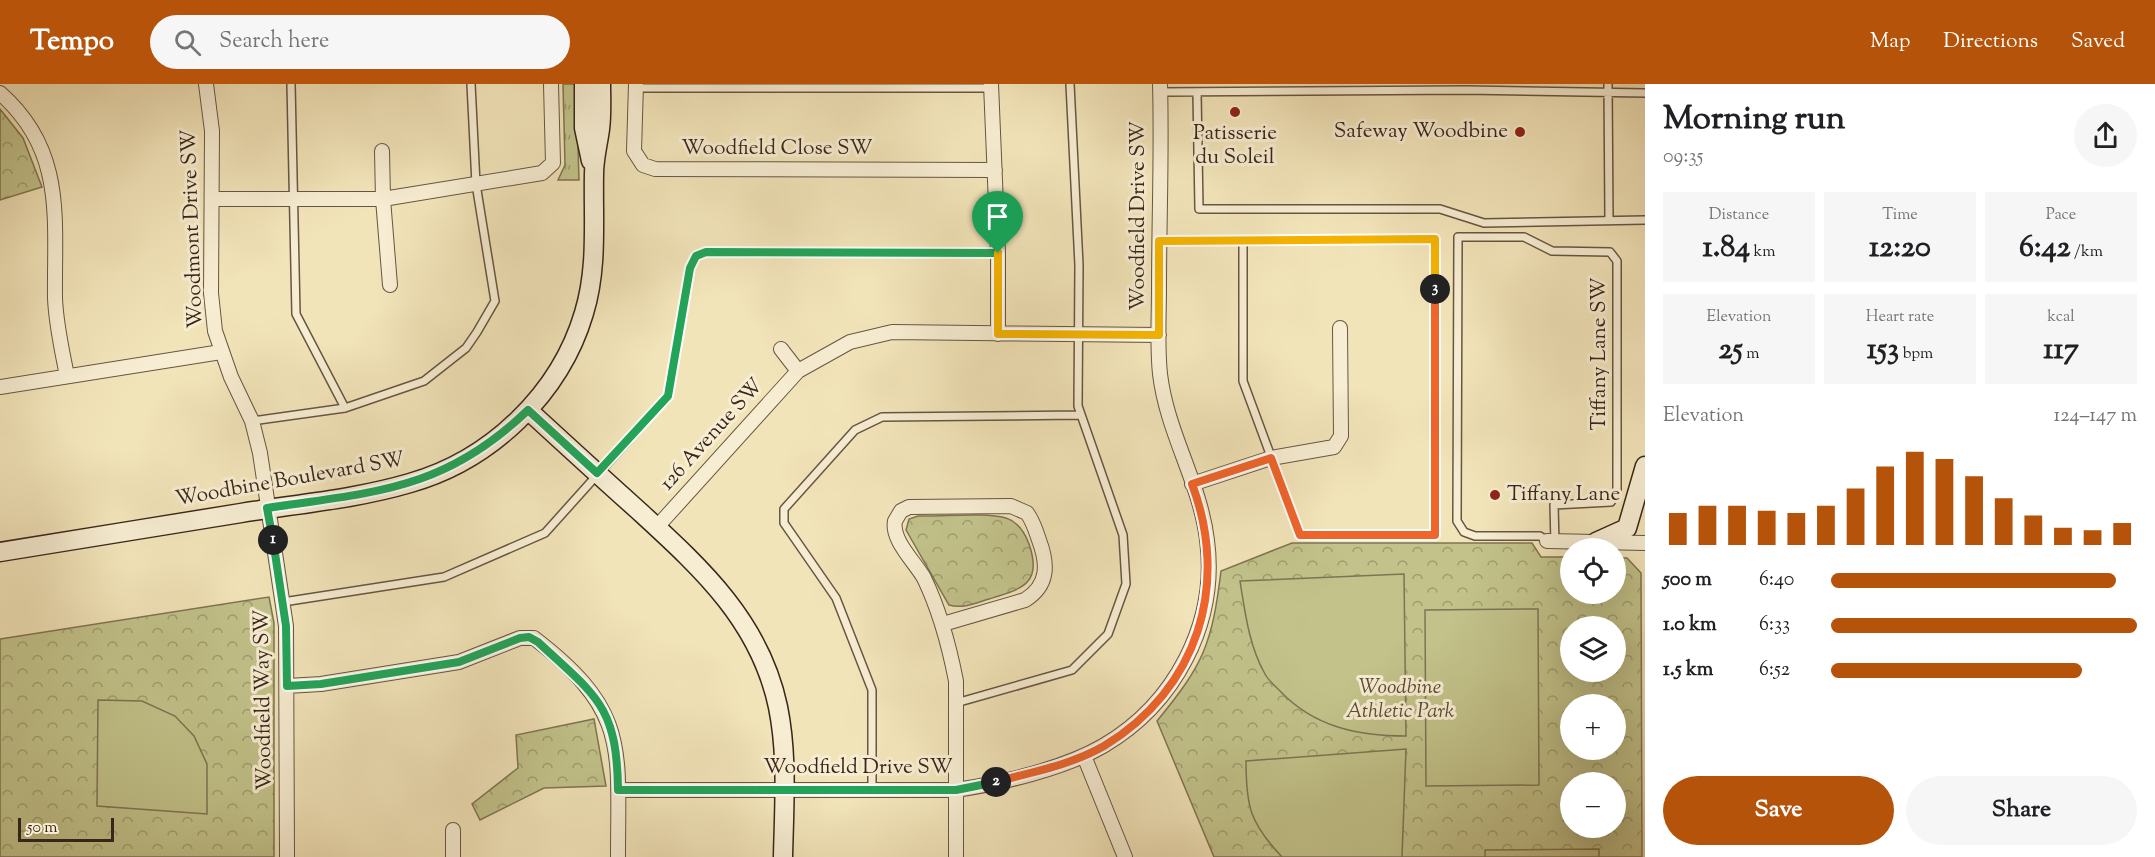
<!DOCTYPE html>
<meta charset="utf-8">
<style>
body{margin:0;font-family:"Sorts Mill Goudy",serif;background:#f6f6f6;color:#202124;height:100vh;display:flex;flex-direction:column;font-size:22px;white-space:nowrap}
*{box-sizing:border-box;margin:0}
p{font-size:20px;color:#757577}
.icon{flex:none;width:33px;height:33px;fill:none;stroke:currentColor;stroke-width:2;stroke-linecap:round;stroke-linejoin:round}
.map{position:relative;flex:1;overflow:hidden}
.sheet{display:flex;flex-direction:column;background:#fff;width:510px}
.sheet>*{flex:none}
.controls{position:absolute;left:1560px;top:454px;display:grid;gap:12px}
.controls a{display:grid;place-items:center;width:66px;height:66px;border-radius:50%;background:#fff;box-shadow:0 6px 24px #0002;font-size:30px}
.scale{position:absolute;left:18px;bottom:15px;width:96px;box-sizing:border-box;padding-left:6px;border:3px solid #39261a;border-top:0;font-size:16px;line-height:21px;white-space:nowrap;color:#39261a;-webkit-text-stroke:4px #f7edd2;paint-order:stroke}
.pin{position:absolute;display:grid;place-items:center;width:51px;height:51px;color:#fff;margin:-62px -26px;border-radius:50% 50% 50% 0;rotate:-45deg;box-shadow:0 0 6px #0007}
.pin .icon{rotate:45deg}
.km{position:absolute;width:30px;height:30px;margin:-15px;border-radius:50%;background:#222;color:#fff;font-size:16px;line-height:30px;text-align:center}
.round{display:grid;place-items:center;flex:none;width:63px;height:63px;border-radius:32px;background:#f6f6f6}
.overview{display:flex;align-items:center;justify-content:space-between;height:102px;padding:0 18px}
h1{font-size:33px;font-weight:700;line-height:45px}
.figures{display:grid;grid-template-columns:repeat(3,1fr);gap:9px;height:102px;padding:6px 18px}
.figures div{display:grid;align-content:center;border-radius:0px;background:#f6f6f6;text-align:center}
.figures b{font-size:30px;font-weight:700}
.figures small{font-size:16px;font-weight:400}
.figures p{font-size:16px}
.chart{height:168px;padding:12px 18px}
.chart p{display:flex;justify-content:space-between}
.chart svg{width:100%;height:108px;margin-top:6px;stroke:#b45309;stroke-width:6}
.cta{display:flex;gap:12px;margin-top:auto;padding:12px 18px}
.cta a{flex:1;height:69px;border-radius:36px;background:#b45309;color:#fff;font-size:24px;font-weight:700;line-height:69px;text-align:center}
.cta a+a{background:#f6f6f6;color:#202124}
ul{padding:0 18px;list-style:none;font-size:20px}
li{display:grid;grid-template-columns:96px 72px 1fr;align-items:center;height:45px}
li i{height:15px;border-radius:8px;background:#b45309}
header{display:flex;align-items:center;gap:36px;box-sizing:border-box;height:84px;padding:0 30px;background:#b45309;color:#fff}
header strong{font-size:28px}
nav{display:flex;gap:33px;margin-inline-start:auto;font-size:21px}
.search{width:420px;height:54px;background:#f6f6f6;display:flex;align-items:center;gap:15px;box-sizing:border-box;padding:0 21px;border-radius:33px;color:#757577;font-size:22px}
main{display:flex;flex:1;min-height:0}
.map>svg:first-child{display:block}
</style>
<header>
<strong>Tempo</strong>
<div class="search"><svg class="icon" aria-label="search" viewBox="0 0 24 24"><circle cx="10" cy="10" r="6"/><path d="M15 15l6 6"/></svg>Search here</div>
<nav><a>Map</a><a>Directions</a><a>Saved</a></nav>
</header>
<main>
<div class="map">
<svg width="1645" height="773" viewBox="0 0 1645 773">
<defs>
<pattern id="grass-tufts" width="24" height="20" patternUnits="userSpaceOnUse" patternTransform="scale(1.5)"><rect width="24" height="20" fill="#c2c28a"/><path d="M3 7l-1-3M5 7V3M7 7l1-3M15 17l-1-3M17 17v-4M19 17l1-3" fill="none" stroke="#9f9d70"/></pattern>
<pattern id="forest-crowns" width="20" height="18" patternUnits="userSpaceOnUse" patternTransform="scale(1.5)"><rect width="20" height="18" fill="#c2c28a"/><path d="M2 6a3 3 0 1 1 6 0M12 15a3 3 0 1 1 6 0" fill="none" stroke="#9f9d70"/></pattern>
</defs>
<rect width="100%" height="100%" fill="#f2e4b9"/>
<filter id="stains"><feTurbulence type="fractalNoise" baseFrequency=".00333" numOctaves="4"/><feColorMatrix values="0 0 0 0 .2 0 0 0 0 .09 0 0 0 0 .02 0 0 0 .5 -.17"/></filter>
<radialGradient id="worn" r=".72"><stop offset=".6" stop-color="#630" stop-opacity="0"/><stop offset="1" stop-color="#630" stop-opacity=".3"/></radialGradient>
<path fill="url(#grass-tufts)" stroke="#7e7452" stroke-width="1.5" d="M563,0h13l3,96h-21l7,-15z"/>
<path fill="url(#forest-crowns)" stroke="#7e7452" stroke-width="1.5" fill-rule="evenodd" d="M0,25l23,29 19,49 -42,13z
M918,432c23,1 67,-4 88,2 12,4 19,15 23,26 14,40 -7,45 -40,55 -13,4 -26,10 -40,6l-43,-75 3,-11z
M1292,459h240l9,14h29v37h46v-36h11l14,15 1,284h-428l-57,-136c47,-57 55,-77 64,-150zM1570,543h46v45h-46zM1570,621h46v45h-46zM1570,699h46v45h-46z
M269,513l5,26v234h-274v-218z
M594,635l12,67 -62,2 -64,32 -8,-16 46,-36 -2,-33z"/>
<path fill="#c2c28a" stroke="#7e7452" stroke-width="1.5" d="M1404,490l2,162c-48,0 -92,-9 -126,-45 -5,-5 -12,-11 -15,-17 -16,-28 -20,-62 -25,-93z
M1538,525l1,176 -113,1 -1,-176z
M98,616l44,1 33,15 19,20 13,28v50l-110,-8z
M1406,665l-4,108h-120c-32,-34 -36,-50 -36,-96z
M1599,765v8h-114v-7z"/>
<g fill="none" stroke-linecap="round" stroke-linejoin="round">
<g stroke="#675642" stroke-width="10">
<path id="lane" d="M291,0l5,230 49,94
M1608,0l1,136
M636,4h355
M1161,8l305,-2 179,3
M1197,9l2,116h241l44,14 161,-3
M1159,157l276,-2v296h-135l-57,-154v-141
M252,337l93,-13 79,-27 42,-33 11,-16 18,-31 -19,-117 -5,-100
M1547,457l-7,-5h-65l-11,-4 -7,-11 1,-284h66l28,14 58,1 7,9v230l-6,11 -57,3 1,38
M283,518l161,-25 101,-44 123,-137 22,-128 6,-12 10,-4 292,1
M956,619l116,-33 36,-36 18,-50 -3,-49 -45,-129 1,-141 -9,-181
M872,705v-99l-36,-92 -52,-75v-14l71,-79 27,-13 198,-2"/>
</g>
<g stroke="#675642" stroke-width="16">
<path id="street" d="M206,0l6,47 -1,162 4,38 16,46 21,44 8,32 26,173 1,231
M636,0l-2,67 9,14 12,4 340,1
M991,0l7,169v81
M0,9c66,58 54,126 55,205 1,27 7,52 12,78
M382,67l1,48 7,86
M212,115h171l159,-26 11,-10 -2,-79
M781,265l17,22
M0,303l221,-35
M1192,400l79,-26 63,-11 7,-11 -1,-108
M656,444l142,-157 52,-29 42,-10 267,3
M1547,457l98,2
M943,540l82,-24c24,-15 23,-36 14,-60 -3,-9 -6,-19 -12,-27l-16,-7 -102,1 -8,4 -6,10c-4,19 20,41 29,57 16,33 25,67 32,103v176
M287,602l34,-2 138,-22 61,-24h14c95,73 84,109 84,219
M1084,672l41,101
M618,706h338c46,-7 107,-21 147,-44 72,-42 115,-123 104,-206 -7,-58 -40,-107 -47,-166 -3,-28 -1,-57 -1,-86 0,-68 3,-136 1,-204
M453,773v-27"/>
</g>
<g stroke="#39261a" stroke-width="21">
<path id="secondary" d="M584,0v44l7,33
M528,326c37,34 74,68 111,101 62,57 121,110 139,196 10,49 6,101 5,150
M1596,458l31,-14 18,-62
M0,468c80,-13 161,-26 241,-39 56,-9 115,-14 169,-30 81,-23 150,-89 174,-170 14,-46 9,-92 10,-139 0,-15 4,-30 6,-45 2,-15 1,-30 1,-45"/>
</g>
<use href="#lane" stroke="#f7edd2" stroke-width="7"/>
<use href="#street" stroke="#f7edd2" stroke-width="14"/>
<use href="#secondary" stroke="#f7edd2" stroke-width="18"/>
</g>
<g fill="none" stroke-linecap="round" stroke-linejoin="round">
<g stroke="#fff" stroke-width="12">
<path id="split-1" d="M273,456l-6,-32c109,-16 178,-18 261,-98l69,63 71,-77 22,-128 6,-12 10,-4 292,1"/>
</g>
<g stroke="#fff" stroke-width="12">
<path id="split-2" d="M273,456l13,86 1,60 34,-2 138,-22 61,-24 9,-1 9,5c58,54 79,63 80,148h338l40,-8"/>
</g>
<g stroke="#fff" stroke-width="12">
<path id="split-3" d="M996,698c36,-10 75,-17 108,-36 94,-57 126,-161 88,-262l79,-26 29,77h135v-246"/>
</g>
<g stroke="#fff" stroke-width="12">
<path id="split-4" d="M998,169v81l161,1v-94l276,-2v50"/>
</g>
<use href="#split-1" stroke="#22a559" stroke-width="8"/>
<use href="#split-2" stroke="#22a559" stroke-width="8"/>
<use href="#split-3" stroke="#f0652b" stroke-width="8"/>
<use href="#split-4" stroke="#f5b400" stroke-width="8"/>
</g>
<g fill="#8f2418" stroke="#f7edd2" stroke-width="2">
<circle cx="1235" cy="28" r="6"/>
<circle cx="1520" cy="48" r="6"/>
<circle cx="1495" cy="411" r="6"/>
</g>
<g text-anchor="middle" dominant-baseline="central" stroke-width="6" stroke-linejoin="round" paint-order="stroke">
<g font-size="21" fill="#39261a" stroke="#f7edd2" text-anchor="end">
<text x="1508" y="48">Safeway Woodbine</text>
<text x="1235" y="50" text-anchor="middle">Patisserie<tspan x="1235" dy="24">du Soleil</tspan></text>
<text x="1507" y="411" text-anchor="start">Tiffany Lane</text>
</g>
<g font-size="21" fill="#39261a" stroke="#f7edd2">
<text x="777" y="65">Woodfield Close SW</text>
<text transform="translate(1139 132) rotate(-90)">Woodfield Drive SW</text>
<text transform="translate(193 145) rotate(-92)">Woodmont Drive SW</text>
<text transform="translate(1600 270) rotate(-90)">Tiffany Lane SW</text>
<text transform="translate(712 351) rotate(-48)">126 Avenue SW</text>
<text transform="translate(290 396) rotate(-10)">Woodbine Boulevard SW</text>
<text transform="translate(264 616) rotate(-91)">Woodfield Way SW</text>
<text x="858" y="684">Woodfield Drive SW</text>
</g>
<g font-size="21" font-style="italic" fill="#5b4d36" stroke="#f7edd2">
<text x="1400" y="604">Woodbine<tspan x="1400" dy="24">Athletic Park</tspan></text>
</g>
</g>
<rect width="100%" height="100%" filter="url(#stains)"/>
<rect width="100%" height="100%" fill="url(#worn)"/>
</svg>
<div class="controls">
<a><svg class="icon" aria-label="locate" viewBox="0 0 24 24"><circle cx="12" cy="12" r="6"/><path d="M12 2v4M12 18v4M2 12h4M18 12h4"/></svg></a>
<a><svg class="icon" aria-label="layers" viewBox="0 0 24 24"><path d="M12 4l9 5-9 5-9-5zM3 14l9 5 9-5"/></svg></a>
<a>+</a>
<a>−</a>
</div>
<div class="scale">50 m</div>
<div class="pin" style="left:998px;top:169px;background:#1e9e55"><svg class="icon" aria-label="arrive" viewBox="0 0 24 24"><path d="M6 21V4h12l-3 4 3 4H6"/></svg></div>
<b class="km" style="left:273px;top:456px">1</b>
<b class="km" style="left:996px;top:698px">2</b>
<b class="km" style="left:1435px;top:205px">3</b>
</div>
<section class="sheet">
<div class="overview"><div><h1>Morning run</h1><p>09:35</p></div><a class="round"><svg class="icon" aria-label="share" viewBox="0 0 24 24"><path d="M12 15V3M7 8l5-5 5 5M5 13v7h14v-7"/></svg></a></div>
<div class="figures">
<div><p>Distance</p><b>1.84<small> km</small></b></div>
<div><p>Time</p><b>12:20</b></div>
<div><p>Pace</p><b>6:42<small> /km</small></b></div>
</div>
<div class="figures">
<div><p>Elevation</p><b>25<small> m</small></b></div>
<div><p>Heart rate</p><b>153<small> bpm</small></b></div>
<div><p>kcal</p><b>117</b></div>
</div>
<div class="chart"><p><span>Elevation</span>124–147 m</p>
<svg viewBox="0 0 160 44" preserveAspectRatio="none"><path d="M5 44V31M15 44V28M25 44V28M35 44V30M45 44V31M55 44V28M65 44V21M75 44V12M85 44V6M95 44V9M105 44V16M115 44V25M125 44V32M135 44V37M145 44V38M155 44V35"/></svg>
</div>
<ul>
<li><b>500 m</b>6:40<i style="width:93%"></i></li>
<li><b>1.0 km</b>6:33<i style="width:100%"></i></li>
<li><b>1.5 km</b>6:52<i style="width:82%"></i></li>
</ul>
<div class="cta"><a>Save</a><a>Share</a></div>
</section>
</main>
